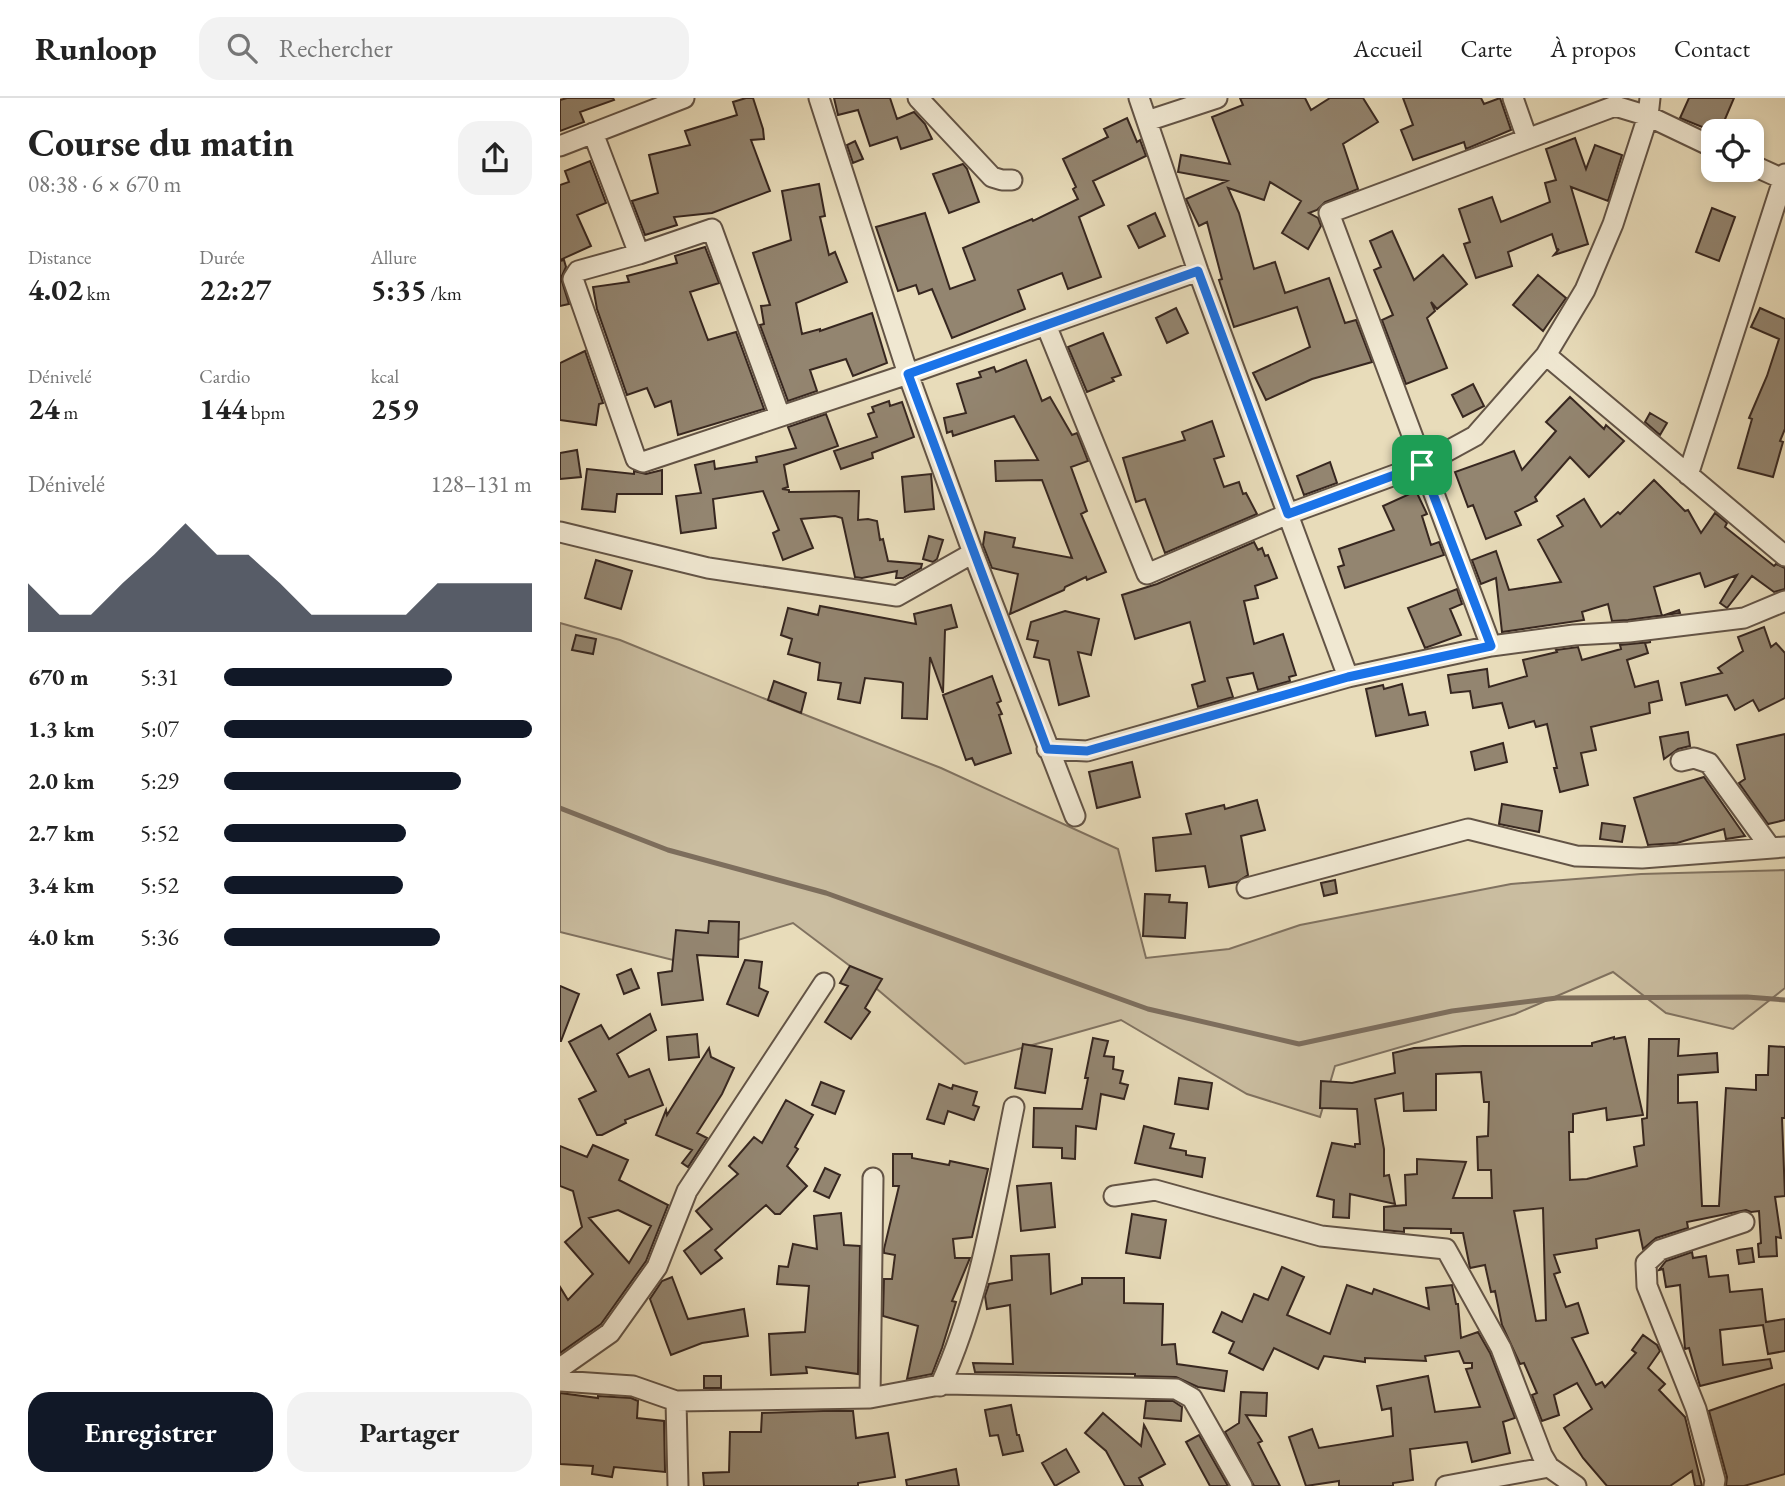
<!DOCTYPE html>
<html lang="fr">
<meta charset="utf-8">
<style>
body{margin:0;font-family:"EB Garamond",serif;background:#f2f2f2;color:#222;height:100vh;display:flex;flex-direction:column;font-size:26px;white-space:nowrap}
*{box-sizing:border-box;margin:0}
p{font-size:23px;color:#767676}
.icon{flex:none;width:38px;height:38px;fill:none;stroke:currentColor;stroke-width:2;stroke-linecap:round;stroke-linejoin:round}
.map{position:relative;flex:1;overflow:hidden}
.panel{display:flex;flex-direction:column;background:#fff;width:560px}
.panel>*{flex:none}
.tools{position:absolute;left:1141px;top:21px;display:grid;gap:14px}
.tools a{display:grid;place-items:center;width:63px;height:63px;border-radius:14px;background:#fff;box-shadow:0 4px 10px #0003;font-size:35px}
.pin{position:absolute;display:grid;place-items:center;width:60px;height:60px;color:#fff;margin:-30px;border-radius:14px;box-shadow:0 4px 10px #0006}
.round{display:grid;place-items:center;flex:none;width:74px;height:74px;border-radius:21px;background:#f2f2f2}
.head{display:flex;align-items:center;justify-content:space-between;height:119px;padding:0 28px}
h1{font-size:38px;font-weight:700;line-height:52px}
.stats{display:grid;grid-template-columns:repeat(3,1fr);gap:10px;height:119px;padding:7px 28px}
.stats div{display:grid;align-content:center}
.stats b{font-size:30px;font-weight:700}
.stats small{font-size:19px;font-weight:400}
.stats p{font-size:19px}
.chart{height:196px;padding:14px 28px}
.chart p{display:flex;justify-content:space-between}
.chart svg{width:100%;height:126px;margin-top:7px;fill:#111827;opacity:.7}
.cta{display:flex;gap:14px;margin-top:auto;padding:14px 28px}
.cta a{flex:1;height:80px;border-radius:21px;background:#111827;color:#fff;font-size:28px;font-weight:700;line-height:80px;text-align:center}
.cta a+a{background:#f2f2f2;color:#222}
ul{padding:0 28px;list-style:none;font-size:23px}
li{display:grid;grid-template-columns:112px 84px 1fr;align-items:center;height:52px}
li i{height:18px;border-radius:9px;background:#111827}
header{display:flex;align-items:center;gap:42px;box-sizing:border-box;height:98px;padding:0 35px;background:#fff;border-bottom:2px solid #e0e0e0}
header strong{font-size:33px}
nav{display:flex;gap:38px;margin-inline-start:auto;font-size:24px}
.search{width:490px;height:63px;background:#f2f2f2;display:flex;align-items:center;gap:18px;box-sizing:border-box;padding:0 24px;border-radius:21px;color:#767676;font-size:26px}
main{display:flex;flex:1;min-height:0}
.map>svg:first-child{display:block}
</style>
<header>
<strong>Runloop</strong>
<div class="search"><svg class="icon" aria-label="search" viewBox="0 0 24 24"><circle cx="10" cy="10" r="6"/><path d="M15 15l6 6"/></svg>Rechercher</div>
<nav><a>Accueil</a><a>Carte</a><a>À propos</a><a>Contact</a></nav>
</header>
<main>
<section class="panel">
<div class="head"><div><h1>Course du matin</h1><p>08:38 · 6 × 670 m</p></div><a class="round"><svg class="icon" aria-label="share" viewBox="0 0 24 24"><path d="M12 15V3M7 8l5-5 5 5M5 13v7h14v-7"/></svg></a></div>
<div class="stats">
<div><p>Distance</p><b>4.02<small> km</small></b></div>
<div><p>Durée</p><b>22:27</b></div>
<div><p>Allure</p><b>5:35<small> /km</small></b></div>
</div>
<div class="stats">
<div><p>Dénivelé</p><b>24<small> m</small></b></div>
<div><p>Cardio</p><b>144<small> bpm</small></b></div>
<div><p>kcal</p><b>259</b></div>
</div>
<div class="chart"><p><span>Dénivelé</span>128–131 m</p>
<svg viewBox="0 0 160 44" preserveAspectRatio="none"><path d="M0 44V27L10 38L20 38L30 27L40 17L50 6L60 17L70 17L80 27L90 38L100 38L110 38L120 38L130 27L140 27L150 27L160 27V44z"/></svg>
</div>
<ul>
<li><b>670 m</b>5:31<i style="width:74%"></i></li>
<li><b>1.3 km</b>5:07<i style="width:100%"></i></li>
<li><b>2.0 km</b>5:29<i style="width:77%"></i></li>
<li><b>2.7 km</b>5:52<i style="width:59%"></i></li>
<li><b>3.4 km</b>5:52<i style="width:58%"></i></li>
<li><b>4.0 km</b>5:36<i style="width:70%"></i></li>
</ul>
<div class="cta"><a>Enregistrer</a><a>Partager</a></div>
</section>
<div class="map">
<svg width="1225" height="1388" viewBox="0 0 1225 1388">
<rect width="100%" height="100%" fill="#e8dcba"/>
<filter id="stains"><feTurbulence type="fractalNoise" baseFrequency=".00286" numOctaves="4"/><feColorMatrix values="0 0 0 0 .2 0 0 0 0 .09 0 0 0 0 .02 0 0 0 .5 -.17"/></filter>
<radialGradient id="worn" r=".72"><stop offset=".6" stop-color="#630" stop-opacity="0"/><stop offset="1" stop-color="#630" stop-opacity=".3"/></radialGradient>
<path fill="#cabda0" stroke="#807260" stroke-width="2" d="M0,525l60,17 160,65 161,63 177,81 28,109 83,-9 71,-24 211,-41 130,-10 144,-4v118l-52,41 -67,-16 -53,-41 -98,42 -180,52 -15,51 -73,-23 -126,-74 -156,44 -115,-98 -57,-43 -120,37 -113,-28z"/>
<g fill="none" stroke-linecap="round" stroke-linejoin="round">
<path stroke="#7d6e5d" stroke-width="5" d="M0,710l108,42 158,43 322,116 151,35 153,-33 105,-13 190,-1 38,3"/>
</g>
<path fill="#938570" stroke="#372720" stroke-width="2" fill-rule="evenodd" d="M7,0h46l1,2 -34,12 4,10 -24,9v-31z
M186,0h7l10,31 1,10 -13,1 19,51 -58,22 -38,4 3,8 -32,10 -13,-34 26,-8 -9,-38 41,-10 -5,-14 52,-16 -4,-13z
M274,0h56l7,21 17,-7 11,12 7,15 -31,10 -4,-12 -27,9 -12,-36 -20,5z
M680,0h65l6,12 19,-12h33l15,24 -35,22 15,45 -33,13 -8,8 -8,3 9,5 3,8 -13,23 -26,-16 19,-32 -31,-19 -6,18 -36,-12 11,25 15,56 21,-7 10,31 44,-15 16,45 11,-3 16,42 -60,17 -46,21 -13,-27 57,-26 -13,-40 -63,20 -15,-47 3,-1 -15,-57 -8,4 -13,-27 41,-18 -49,-9 3,-17 49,9 -18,-47 31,-12z
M843,0h78l3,6 16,-6 11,32 -45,19 -2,-7 -51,18 -12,-30 12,-5z
M1129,0h45l-14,33h-8l-32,-13z
M567,20l10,24 3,-2 6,16 -53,25 11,24 -25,12 22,60 -33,12 -6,-16 -44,17 7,19 -73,29 -20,-49 -13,5 -3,-9 -18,6 -22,-64 49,-14 25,76 25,-9 -12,-32 69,-29 1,2 45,-22 -5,-10 3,-2 -13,-28 45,-22 -4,-8z
M1015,40l11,31 9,-24 27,10 -14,46 -37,-14 17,57 -34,11 5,-6 -2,1 -5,-16 -44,18 4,14 -36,12 -12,-34 6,-2 -11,-33 33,-12 9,25 49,-20 -5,-19 11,-3 -10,-31z
M295,43l8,18 -10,4 -6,-18z
M30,63l16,42 -29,12 14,31 -31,14v-75l9,-3 -4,-11z
M403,66l4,5 12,33 -30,11 -16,-39z
M259,86l6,32 -5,1 9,38 6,-3 12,30 -51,21 6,31 18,-5v2l52,-18 15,50 -34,13 -7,-17 -36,11 7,21 -29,10 -28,-76 4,-1 -3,-18 9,-1 -17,-52 38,-13 -9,-49z
M1152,110l23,9 -16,44 -23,-9z
M595,115l10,23 -26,12 -11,-22z
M832,133l22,49 29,-25 24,29 -30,25 -6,-7 4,9 -8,7 20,50 -41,16 -24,-64 11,-5 -19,-45 7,-3 -11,-26z
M145,149l14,36 -29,9 18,48 28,-8 28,77 -86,26 -7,-34 -16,6 -8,-19 -20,7 -30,-86 -4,-22 36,-5 -2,-6 50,-13 -2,-7z
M4,162l2,7 -5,11 8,26 -9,2v-45z
M978,177l28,23 -23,33 -30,-26z
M616,210l12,25 -21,10 -11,-25z
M1200,210l25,11v110l-5,12 3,1 -10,35 -35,-9 14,-49 -3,-1 18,-42 12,-37 -28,-12z
M543,235l18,42 -9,3 2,3 -27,11 -19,-45z
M25,253l18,52 -4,1 -3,21 -36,-5v-57z
M466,262l16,41 8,-4 22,38 5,-2 11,28 -17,6 16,44 -6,3 25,58 -19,8 -1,-3 -21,10 -1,3 -54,24 8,-40 -26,-6 -9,-23 2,-13 30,6 -2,9 59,11 -30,-78 -46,1 -1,-20 43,-1 -24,-44 -61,20 -1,-5 -5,2 -3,-15 22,-5 -9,-29 24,-7 -2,-5 15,-5 2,5z
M913,286l11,22 -21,11 -11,-22z
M1010,299l34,32 2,-4 18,16 -35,36 -19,-20 -35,40 2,4 -22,11 6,13 -35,14 -13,-34 -5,2 -13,-35 59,-21 8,19 34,-39 -10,-9z
M329,303l1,5 12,-4 12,35 -42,16 1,5 -32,11 -7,-18 43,-14 -9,-23 6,-2 -2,-5z
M1090,315l17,10 -7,12 -15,-13z
M266,316l12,32 -54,19 4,22 -6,2 7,1v2l70,-1 -1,29 10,-1 9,2 3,19 3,-1 5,22 34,3 -1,4 -18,10h-7l1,-7 -35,7 -7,-1 -13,-59 -7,-2 -34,3 12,29 -30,12 -10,-27 6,-3 -16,-39 -50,8 3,29 -35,5 -5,-37 25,-3 -6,-28 19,-4 1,8 42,-7 -1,-5 40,-9 -8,-21z
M652,323l12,35 -10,3 10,28 15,-5 4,12 3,-1 11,21 -92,39 -20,-54 -9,3 -13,-44 62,-18 -3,-8z
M17,352l4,27 -21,2v-26z
M770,364l7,21 -33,12 -7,-19z
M27,371l47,5v-3l12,3 16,-4v24h-45l-2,18 -33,-3z
M371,376l3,35 -29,3 -3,-35z
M1094,382l31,31 3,-1 13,23 14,-20 12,10 -2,4 49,39 2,-2 9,4v21l-11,3 -22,-16 -25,32 -7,-5 17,-28 -32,12 -5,-14 -46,14 8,29 17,-6 1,3 -52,7 -16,1 -4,-17 -26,8 2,8 -82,12 -6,-54 -15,6 -9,-24 24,-9 13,39 52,-8 -23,-42 25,-14 -6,-10 27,-17 17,28 17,-15 2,2z
M856,393l11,23 -5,2 9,29 8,-3 5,13 -99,33 -7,-21 6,-2 -5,-16 55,-19 -11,-24z
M369,438l14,4 -6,19 -4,3 -10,-3z
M694,444l4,8 4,-2 3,8 3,-1 9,23 -22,8 3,12 -14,3 10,43 29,-10 13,41 -7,2 1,4 -32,9 -5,-17 -26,5 6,19 -35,10 -6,-22 13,-4 -15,-59 -55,17 -13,-44 35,-11z
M36,462l36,11 -11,38 -36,-11z
M897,491l5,15 -12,5 11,26 -36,13 -17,-40z
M391,507l6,22 -12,3 -2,63 -13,-36 -3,62 -25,-1 1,-35 -2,-1 -36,-4 -5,25 -22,-4 3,-16 -23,-3 2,-17 -32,-9 4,-15 -11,-4 7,-27 30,7 2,-9 96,18 -2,-10z
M505,513l34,8 -8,36 -13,-3 11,44 -30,9 -10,-45 -15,-3 4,-16 -11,-2 4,-17z
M1204,529l7,20 5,-4 9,10v45l-26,13 -6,-11 -18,10 -8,-15 -41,10 -5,-22 41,-10 -4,-5 25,-17 -5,-14z
M16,537l20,4 -3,15 -21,-4z
M1091,544l-6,1 3,10 -21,7 8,27 23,-6 4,19 -13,3 1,10 -59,14 5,23 -15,3 7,32 -28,7 -6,-24h3l-10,-44 -11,3 -2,-6 -25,7 -7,-25 -29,5 -3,-17 -19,2 -3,-18 39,-6 2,18 38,-11 -4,-16 34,-8 -1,-2 22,-3 4,13 39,-11 -1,-4z
M432,578l9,25 -4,2 5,11 -3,1 12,38 -36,12 -3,-7 -6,2 -23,-65z
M214,583l32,12 -5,20 -33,-13z
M842,586l7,31 16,-3 3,13 -52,11 -10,-47 17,-4 1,4z
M1128,634l2,14 -12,3 -14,10 -4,-22z
M1225,636v86l-17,4 -29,-41 6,-4 -8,-34z
M943,645l4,19 -32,8 -4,-18z
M572,664l8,35 -43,11 -8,-36z
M1144,679l41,59 -19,3 -2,-10 -47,14 -29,2 -14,-47z
M697,702l8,30 -24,6 7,39 -11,7 -28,5 -4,-21 -49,5 -3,-33 38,-4 -5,-20 38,-9 1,4z
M942,706l40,7 -3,21 -40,-8z
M1042,725l23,3 -3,16 -22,-3z
M775,782l2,13 -13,3 -3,-13z
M585,796l25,1 -1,7 18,1 -2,35 -42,-2z
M149,823l30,1 -1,35 -41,-2 6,45 -41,5 -4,-32 14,-2 4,-41 32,3z
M185,862l17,2 -3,26 9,4 -10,24 -31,-12z
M290,868l32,13 -17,29 5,4 -19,27 -26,-17 23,-36 -8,-3z
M71,871l8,19 -15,6 -7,-19z
M0,888l19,8 -18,47h-1z
M90,916l6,16 -39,24 12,23 20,-8 14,36 -38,15 1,3 -24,12h-5l-18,-36 17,-8 -27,-49 32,-17 8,14z
M137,936l2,23 -30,3 -2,-23z
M1054,939v2l11,-2 18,78 -36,5 -1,-12 -33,6v18h-4l1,48 17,-1 50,-13 -3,-19 10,-2 -2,-26 5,-1 2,-79h30l-1,17 39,-3 1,19 -40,3v28l19,-1 5,104h17l7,-118 30,2v-15h12l1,-29 16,1v71h-3l3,78 -10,1 6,41 -5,-1 1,19 -18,1 -1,-13 3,-1 -2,-32 -8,1 -5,-2 -59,12 1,6 -32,10 -13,11 -4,-19 -43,9 1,9 -43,7 6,17 -6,2 12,33 12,-4 10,30 -16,5 24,47 6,-3 3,5 31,-34 -4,-3 11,-15 14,10 3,6 -12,17 17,16 -6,6 26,27 17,69h-7l-3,-15 -22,15h-63l-24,-28 -19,-30 28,-19 -15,-26 -23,12 5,20 -17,6 -10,-26 5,-2 -13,-30 -4,1 -18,-39 -7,-34 -4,1 -6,-27 -15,3 -7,-35h-12v-4l-47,-1v4l-20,-2v-23l22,-2 -1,-30 12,-1v-15l49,3 -13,36h39l-1,-28h-13l-1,-33 11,-1 1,-34h-5l-3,-30 -45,2v36l-32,1 -1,-18 -28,6 9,50v27l5,-1 6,29 -45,-10 -1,24 -16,-1 1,-17 -17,-4 15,-53 23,4v-3h5l-3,-35 -37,-1 1,-27 31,2 43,-10 -2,-20 21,-5 49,-2h129v-3zM983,1110l3,112 -10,1 -22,-110z
M533,940l15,3 -4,15 10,1 -1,12 10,2 -3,12 8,2 -4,14 -23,-5 -5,35 -20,-3 -1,33 -13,-1v-10l-29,-1 1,-39 48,1 6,-31h-3z
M463,946l29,5 -7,44 -30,-5z
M149,950l2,9 23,11 -12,26 -25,39 10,5 -19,29 -6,-4 10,-13 -36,-15 10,-25 1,5z
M619,980l33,5 -4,26 -33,-5z
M261,984l23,9 -9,23 -23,-9z
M379,986l13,5 1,-4 24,7 -4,13 6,2 -5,13 -26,-9 -4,13 -17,-5z
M226,1002l27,15 -18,32 3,2 -11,17 20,20 -27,28h-5l-9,-9 -51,45 7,8 -21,16 -17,-23 28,-22 -16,-18 42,-37 -9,-8 25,-29 8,6z
M584,1028l30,8 -4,14 16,3v4l19,3 -3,19 -67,-14z
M33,1047l35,15 -9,20 49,25 -22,56 -45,63 -41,29v-66l8,13 25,-26 -28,-32 17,-15 -9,-36 -13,-5v-40l27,11zM58,1112l33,16 -22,37 -40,-45z
M333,1056h19v4l37,7 1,-4 38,8 -16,68 -19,2 2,19h15l-18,43 4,1 -14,46 -10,26 -25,5 11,-53 -35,-10 1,-37h8l3,-24 -11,-2v-4l15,-63h-6z
M265,1070l15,7 -11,23 -15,-7z
M491,1085l4,44 -34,4 -4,-45z
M281,1115l3,32 16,1 -2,128 -52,-7 1,6 -36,2 -2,-41 36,-2 4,-46 -32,-2 2,-18 9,1 5,-23 24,5 -3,-33z
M572,1116l34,6 -6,38 -34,-5z
M1192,1150l2,14 -15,2 -2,-14z
M1132,1154l1,6 13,-2 3,21 19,-2 2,17 32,-3 4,33 19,-3v32l-17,3 -5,-29 -43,5 3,35 47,-6 2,9 -72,18 -11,-38 -4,1 -5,-64 -14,2 -3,-18 -4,1 7,-9z
M489,1156l2,40 31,-10v-6h42v25l39,1 -1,41 13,-1 2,20 50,7 -3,20 -26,-4 -22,-10 -41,-1v-2l-160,-2 -2,-9 40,1 -3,-59 -23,4 -2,-13 4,-12 23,-4 -1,-24z
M722,1169l22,10 -17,38 43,19 17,-49 25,9 2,-5 55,20 -3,-21 26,-3 4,19h2l3,34 17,-6 12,21 25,65 -12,4 7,31 -38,9 -5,-20 -57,7 3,31 -20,3v3h-54v-5l-33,5 -17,-49 23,-8 7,19 74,-12 -2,-28 -9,2 -5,-24 51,-10 7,36 45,-5 -14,-38 6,-1v-5h-8l-5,-12 -34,5 1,5 -61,-3v4l-41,-6 -6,13 -44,-21 -11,22 -34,-17 5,-11 -21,-10 9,-20 20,10 12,-28 14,6z
M112,1179l16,42 56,-10 4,27 -46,7 -31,12 -21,-56 12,-18z
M144,1278h17v12h-17z
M1225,1286v90l-41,12h-18l1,-9 -18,-66z
M681,1294l26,1 -1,23 -20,-1 16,26 -4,2 22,43h-26l-29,-54 14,-9z
M0,1295l38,5v-2l33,2 7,3 -1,17 27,3 1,51 -51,-5 -2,10 -20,-3 1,-8 -33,-2z
M586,1303h27l9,6 -1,14 -37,-3z
M451,1307l6,30h2l4,16 -20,4 -5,-20 -8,1 -5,-26z
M263,1313h30l3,27 32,-5 7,44 -37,6v3h-154l-1,-13 26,-1 1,-40h31l1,-19z
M543,1315l38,33 3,-21 21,39 -26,14 4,8h-18l-19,-35 -21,-18z
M639,1337l29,51h-18l-24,-44z
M506,1351l13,23 -24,14 -13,-23z
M396,1371l3,17h-52l-1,-6z"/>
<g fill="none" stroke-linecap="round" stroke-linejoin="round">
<g stroke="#635446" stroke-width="23">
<path id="minor" d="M259,0l89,276 65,179 102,263
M358,0l74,79 10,3h10
M579,0l59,173 150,406
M953,0l14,40
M587,23l70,-23
M33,35l46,121
M0,48l124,-48
M1192,67l33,15
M486,227l101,249 141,-60 134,-49 53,-29 71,-81 39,-65 28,-66 35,-108 2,-18
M986,257l239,201
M220,318l-68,-187 -73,25 -61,17 -5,8 63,180 7,3 265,-88 290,-103
M1128,377l97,-301
M0,434l148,36 189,28 76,-43
M931,548l-162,-433 286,-107 33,10 65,31
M487,651l40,2 261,-74 143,-31 83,-11 55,-3 115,-14 41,-17
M1121,663l13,-3 15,5 61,84
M687,790l221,-59 108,27 66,2 143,-11
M554,1098l41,-6 166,46 125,13 55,99 41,107 7,12 27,19
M0,1270l50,-35 47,-66 30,-76 137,-208
M0,1283l73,5 43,15 194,-3 75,-14 231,5 16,9 50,88
M380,1288c40,-87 55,-186 74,-279
M310,1300l3,-220
M116,1303l2,85
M886,1388l103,-19
M1154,1388l1,-6 -19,-71 -49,-123 -1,-23 14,-13 84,-28"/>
</g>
<use href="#minor" stroke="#f0e8d2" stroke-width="19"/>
</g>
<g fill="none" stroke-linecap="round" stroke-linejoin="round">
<g stroke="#fff" stroke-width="14">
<path id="route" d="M638,173l90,243 134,-49 69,181 -143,31 -261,74 -40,-2 -139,-375z"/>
</g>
<use href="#route" stroke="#1a73e8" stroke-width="9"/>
</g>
<rect width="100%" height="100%" filter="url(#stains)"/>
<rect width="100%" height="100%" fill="url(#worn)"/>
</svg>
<div class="tools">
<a><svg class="icon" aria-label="locate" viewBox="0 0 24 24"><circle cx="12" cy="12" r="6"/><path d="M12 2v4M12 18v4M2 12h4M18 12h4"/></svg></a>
</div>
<div class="pin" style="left:862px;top:367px;background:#1e9e55"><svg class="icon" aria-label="arrive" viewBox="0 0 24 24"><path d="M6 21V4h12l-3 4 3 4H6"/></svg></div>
</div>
</main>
